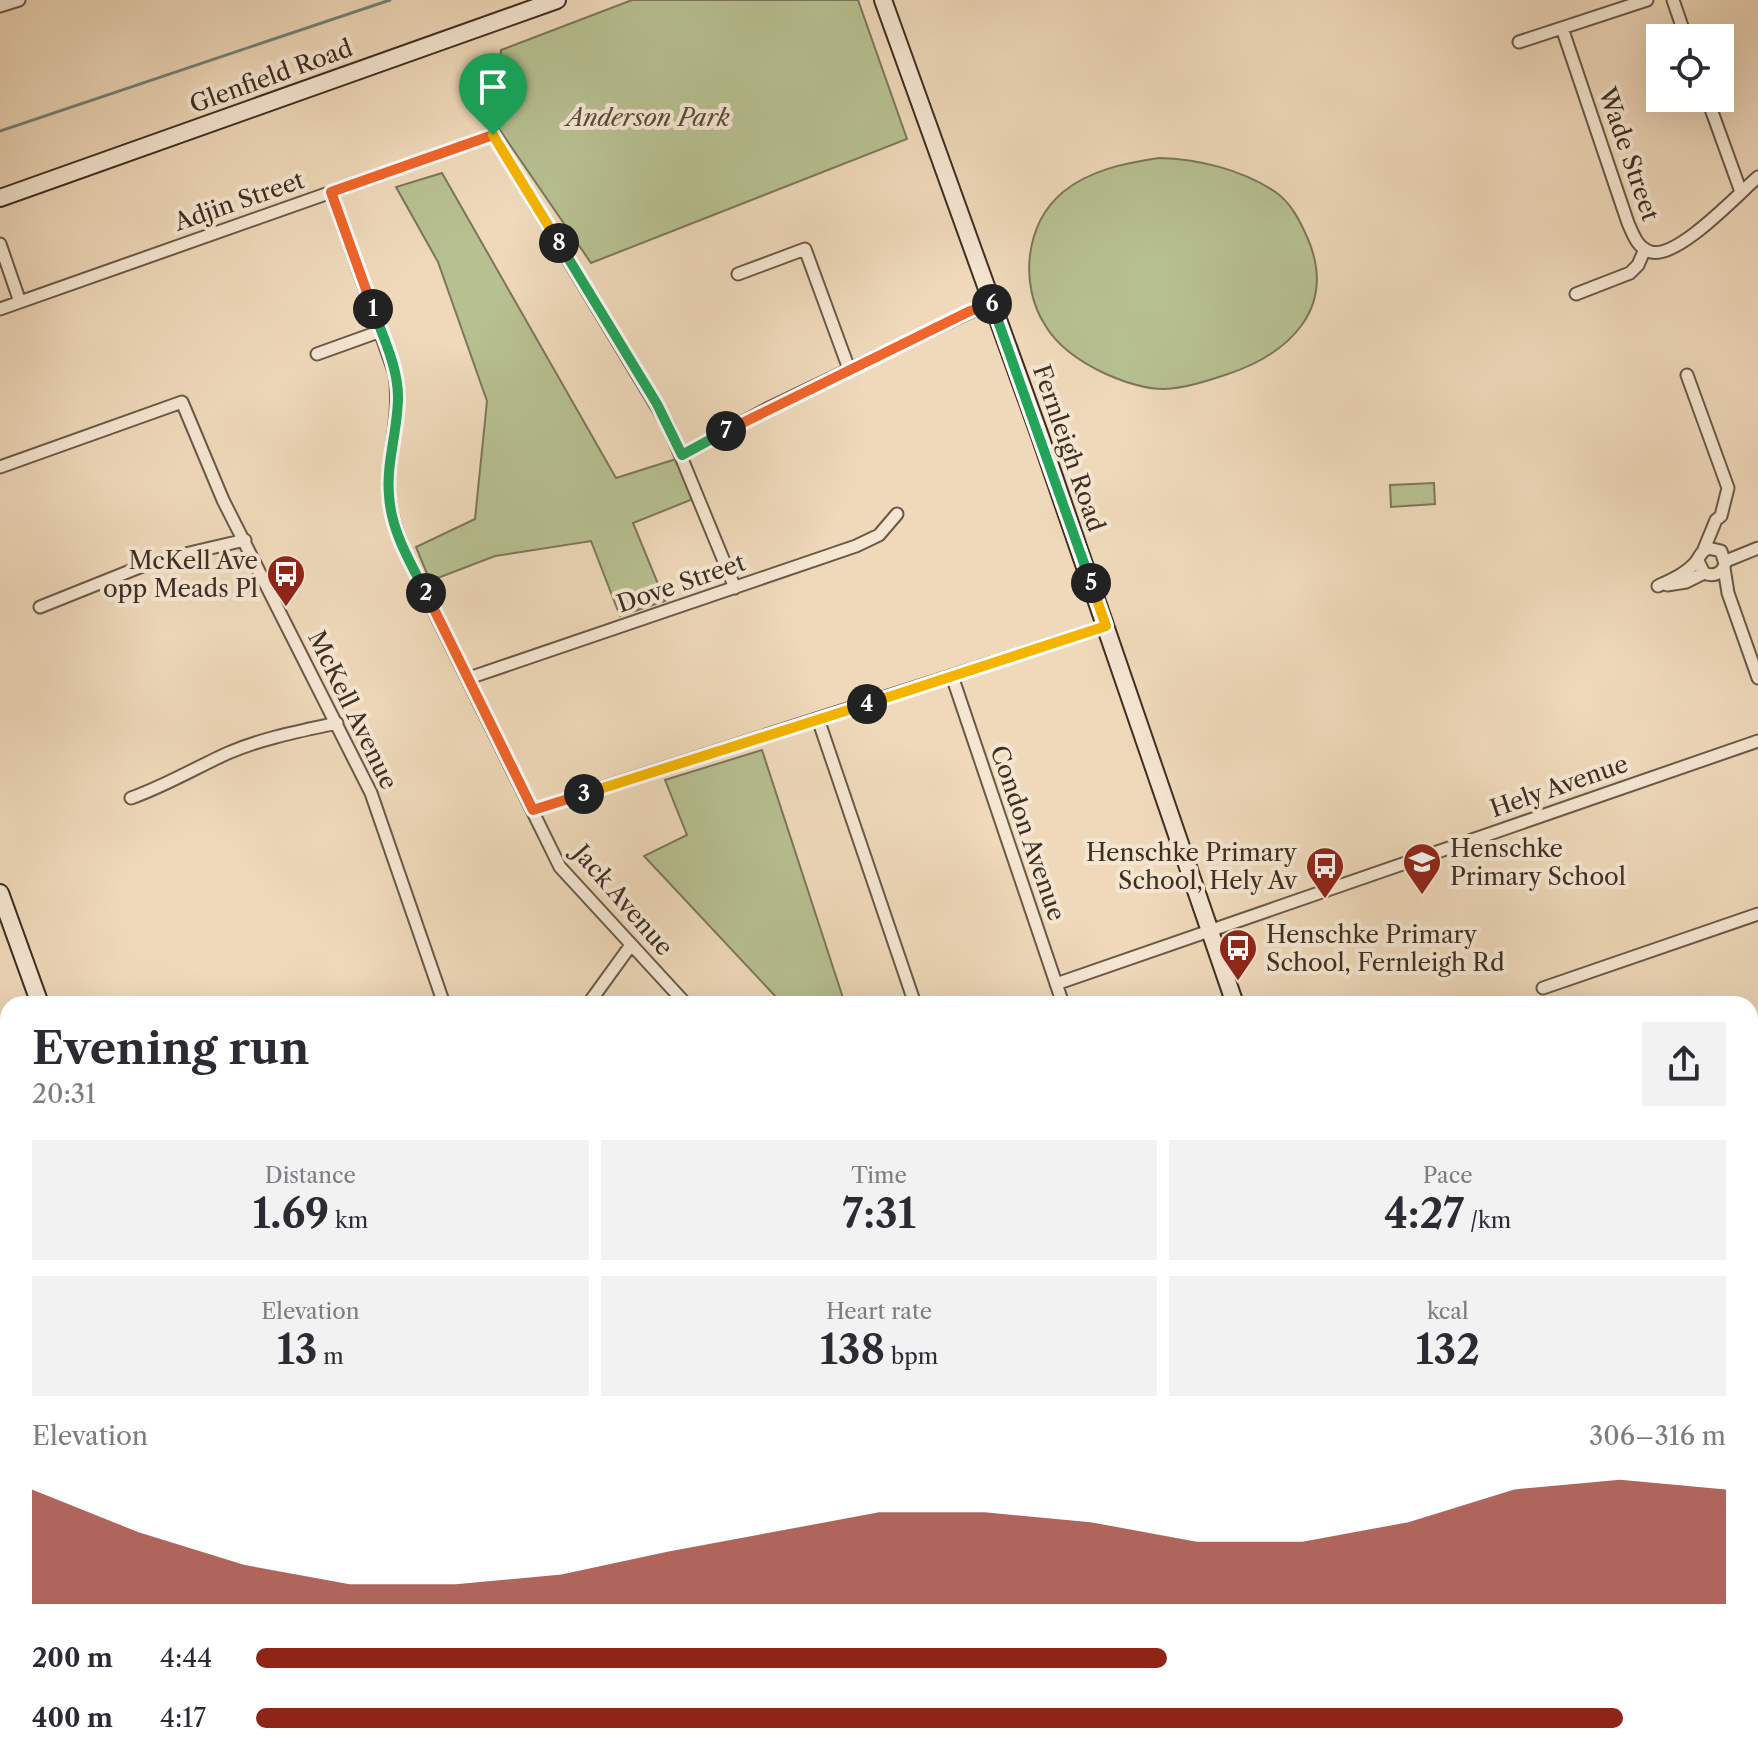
<!DOCTYPE html>
<meta charset="utf-8">
<style>
body{margin:0;font-family:"Libre Caslon Text",serif;background:#f2f2f3;color:#2b2b33;height:100vh;display:flex;flex-direction:column;font-size:30px;white-space:nowrap}
*{box-sizing:border-box;margin:0}
p{font-size:26px;color:#7c7c81}
.icon{flex:none;width:44px;height:44px;fill:none;stroke:currentColor;stroke-width:2;stroke-linecap:round;stroke-linejoin:round}
.map{position:relative;flex:1;overflow:hidden}
.details{position:absolute;left:0px;top:996px;width:1758px;height:768px;display:flex;flex-direction:column;background:#fff;border-radius:24px 24px 0 0;box-shadow:0 8px 32px #0002}
.details>*{flex:none}
.tools{position:absolute;left:1646px;top:24px;display:grid;gap:16px}
.tools a{display:grid;place-items:center;width:88px;height:88px;border-radius:0px;background:#fff;box-shadow:0 8px 32px #0002;font-size:40px}
.pin{position:absolute;display:grid;place-items:center;width:68px;height:68px;color:#fff;margin:-82px -34px;border-radius:50% 50% 50% 0;rotate:-45deg;box-shadow:0 0 8px #0007}
.pin .icon{rotate:45deg}
.km{position:absolute;width:40px;height:40px;margin:-20px;border-radius:50%;background:#222;color:#fff;font-size:22px;line-height:40px;text-align:center}
.round{display:grid;place-items:center;flex:none;width:84px;height:84px;border-radius:0px;background:#f2f2f3}
.summary{display:flex;align-items:center;justify-content:space-between;height:136px;padding:0 32px}
h1{font-size:44px;font-weight:800;line-height:60px}
.metrics{display:grid;grid-template-columns:repeat(3,1fr);gap:12px;height:136px;padding:8px 32px}
.metrics div{display:grid;align-content:center;border-radius:0px;background:#f2f2f3;text-align:center}
.metrics b{font-size:40px;font-weight:800}
.metrics small{font-size:22px;font-weight:400}
.metrics p{font-size:22px}
.chart{height:224px;padding:16px 32px}
.chart p{display:flex;justify-content:space-between}
.chart svg{width:100%;height:144px;margin-top:8px;fill:#8f2418;opacity:.7}
ul{padding:0 32px;list-style:none;font-size:26px}
li{display:grid;grid-template-columns:128px 96px 1fr;align-items:center;height:60px}
li i{height:20px;border-radius:10px;background:#8f2418}
.map>svg:first-child{display:block}
</style>
<div class="map">
<svg width="1758" height="1764" viewBox="0 0 1758 1764">
<rect width="100%" height="100%" fill="#efd9ba"/>
<filter id="stains"><feTurbulence type="fractalNoise" baseFrequency=".0025" numOctaves="4"/><feColorMatrix values="0 0 0 0 .2 0 0 0 0 .09 0 0 0 0 .02 0 0 0 .5 -.17"/></filter>
<radialGradient id="worn" r=".72"><stop offset=".6" stop-color="#630" stop-opacity="0"/><stop offset="1" stop-color="#630" stop-opacity=".3"/></radialGradient>
<path fill="#b7c091" stroke="#7b775a" stroke-width="2" d="M632,0h226l49,139 -316,124 -96,-140 6,-73z
M1159,158c39,1 81,11 115,33 17,11 26,30 34,48 29,69 -18,114 -80,135 -21,7 -42,14 -64,15 -21,0 -40,-7 -58,-15 -24,-11 -48,-27 -61,-49 -26,-41 -20,-101 18,-133 27,-22 62,-29 96,-34z
M442,173l174,305 60,-19 17,40 -60,24 32,78 -45,15 -29,-75 -96,15 -65,25 -14,-34 59,-28 12,-118 -49,-139 -42,-75z
M1434,483l1,21 -44,3 -1,-22z
M762,750l83,254h-74l6,-6 -133,-142 43,-21 -22,-55z
M1758,1247v304l-8,3v-304z
M1064,1756h261l3,8h-275z"/>
<g fill="none" stroke-linecap="round" stroke-linejoin="round">
<path stroke="#768278" stroke-width="3" d="M0,131l390,-131"/>
<g stroke="#6b5948" stroke-width="15">
<path id="street" d="M1673,0l13,38
M0,6l19,-6
M1562,28l66,195c5,11 9,25 23,29 27,7 86,-57 107,-75
M1519,42l128,-42
M1707,98l34,94
M331,192l64,182c5,35 -3,66 -6,100 -3,26 5,50 14,74l157,319 126,137
M0,244l20,58
M738,274l67,-25 44,120
M1576,294l54,-21 8,-8 7,-16
M0,309l493,-174 175,290 67,163
M317,354l64,-23
M1687,375l41,113 -7,28 -5,4 -12,29
M682,455l83,-45 226,-108
M0,467l182,-65 41,98 148,293 73,211
M1726,561l32,-13
M1724,568l4,25 30,85
M1667,585l19,-3 18,-9
M1658,586c13,-6 27,-12 37,-23 5,-6 5,-11 13,-15l13,3 4,13c-3,10 -12,13 -21,9l-6,-12
M40,607l115,-46 90,-21
M952,676l111,328
M469,678l387,-132 23,-11 18,-21
M818,719l97,285
M131,798c34,-12 64,-30 97,-45 35,-15 72,-22 109,-30
M533,810l573,-184
M1056,984l702,-243
M1543,988l215,-74
M589,1003l42,-58
M0,1075l8,-3
M1750,1126l8,23
M1750,1250l8,-3
M0,1295l8,22
M0,1535l8,-2
M1750,1554l8,-3
M0,1692l8,-3
M1750,1711l8,-3
M299,1756l2,8
M516,1756l3,8
M660,1756l3,8
M905,1756l17,8
M1336,1756l3,8
M1488,1756l3,8
M1688,1756l3,8
M323,1764l22,-8
M865,1764l3,-8
M1044,1764l7,-8"/>
</g>
<g stroke="#3f2e22" stroke-width="20">
<path id="secondary" d="M883,0l157,436 195,568
M0,198l557,-198
M0,893l40,111
M1750,1097l8,-3
M0,1719l8,-3
M26,1756l3,8"/>
</g>
<use href="#street" stroke="#f5e6d2" stroke-width="11"/>
<use href="#secondary" stroke="#f5e6d2" stroke-width="16"/>
</g>
<g fill="none" stroke-linecap="round" stroke-linejoin="round">
<g stroke="#fff" stroke-width="16">
<path id="split-1" d="M373,309l-42,-117 162,-57"/>
</g>
<g stroke="#fff" stroke-width="16">
<path id="split-2" d="M373,309c10,28 25,58 25,88 0,33 -12,66 -9,98 2,36 21,67 37,98"/>
</g>
<g stroke="#fff" stroke-width="16">
<path id="split-3" d="M426,593l107,217 51,-16"/>
</g>
<g stroke="#fff" stroke-width="16">
<path id="split-4" d="M584,794l283,-90"/>
</g>
<g stroke="#fff" stroke-width="16">
<path id="split-5" d="M867,704l239,-78 -15,-43"/>
</g>
<g stroke="#fff" stroke-width="16">
<path id="split-6" d="M992,304l99,279"/>
</g>
<g stroke="#fff" stroke-width="16">
<path id="split-7" d="M726,431l244,-120 22,-7"/>
</g>
<g stroke="#fff" stroke-width="16">
<path id="split-8" d="M559,243l98,161 25,51 44,-24"/>
</g>
<g stroke="#fff" stroke-width="16">
<path id="split-9" d="M493,135l66,108"/>
</g>
<use href="#split-1" stroke="#f0652b" stroke-width="10"/>
<use href="#split-2" stroke="#22a559" stroke-width="10"/>
<use href="#split-3" stroke="#f0652b" stroke-width="10"/>
<use href="#split-4" stroke="#f5b400" stroke-width="10"/>
<use href="#split-5" stroke="#f5b400" stroke-width="10"/>
<use href="#split-6" stroke="#22a559" stroke-width="10"/>
<use href="#split-7" stroke="#f0652b" stroke-width="10"/>
<use href="#split-8" stroke="#22a559" stroke-width="10"/>
<use href="#split-9" stroke="#f5b400" stroke-width="10"/>
</g>
<defs>
<g id="bus-pin" transform="scale(2)"><path d="M0 17L-7.5 6A9.5 9.5 0 1 1 7.5 6Z" fill="#8f2418" stroke="#f5e6d2"/><path d="M-5-6H5V4H4V6H2V4H-2V6H-4V4H-5ZM-3.5-4V0h7V-4ZM-3.5 1.2v1.5H-2V1.2ZM2 1.2v1.5H3.5V1.2Z" fill="#fff"/></g>
<g id="school-pin" transform="scale(2)"><path d="M0 17L-7.5 6A9.5 9.5 0 1 1 7.5 6Z" fill="#8f2418" stroke="#f5e6d2"/><path d="M0-5L7-2L0 1L-7-2ZM-4 1L0 2.5L4 1V4Q0 6-4 4Z" fill="#fff"/></g>
</defs>
<g fill-rule="evenodd">
<use href="#bus-pin" x="286" y="574"/>
<use href="#school-pin" x="1422" y="862"/>
<use href="#bus-pin" x="1325" y="866"/>
<use href="#bus-pin" x="1238" y="948"/>
</g>
<g text-anchor="middle" dominant-baseline="central" stroke-width="8" stroke-linejoin="round" paint-order="stroke">
<g font-size="24" fill="#3f2e22" stroke="#f5e6d2">
<text transform="translate(271 76) rotate(-20)">Glenfield Road</text>
<text transform="translate(1629 154) rotate(71)">Wade Street</text>
<text transform="translate(239 201) rotate(-19)">Adjin Street</text>
<text transform="translate(1069 448) rotate(71)">Fernleigh Road</text>
<text transform="translate(681 583) rotate(-19)">Dove Street</text>
<text transform="translate(353 710) rotate(64)">McKell Avenue</text>
<text transform="translate(1559 786) rotate(-19)">Hely Avenue</text>
<text transform="translate(1028 833) rotate(71)">Condon Avenue</text>
<text transform="translate(623 900) rotate(49)">Jack Avenue</text>
</g>
<g font-size="24" font-style="italic" fill="#574b38" stroke="#f5e6d2">
<text x="648" y="117">Anderson Park</text>
</g>
<g font-size="24" fill="#3f2e22" stroke="#f5e6d2" text-anchor="end">
<text x="258" y="560">McKell Ave<tspan x="258" dy="28">opp Meads Pl</tspan></text>
<text x="1450" y="848" text-anchor="start">Henschke<tspan x="1450" dy="28">Primary School</tspan></text>
<text x="1297" y="852">Henschke Primary<tspan x="1297" dy="28">School, Hely Av</tspan></text>
<text x="1266" y="934" text-anchor="start">Henschke Primary<tspan x="1266" dy="28">School, Fernleigh Rd</tspan></text>
</g>
</g>
<rect width="100%" height="100%" filter="url(#stains)"/>
<rect width="100%" height="100%" fill="url(#worn)"/>
</svg>
<div class="tools">
<a><svg class="icon" aria-label="locate" viewBox="0 0 24 24"><circle cx="12" cy="12" r="6"/><path d="M12 2v4M12 18v4M2 12h4M18 12h4"/></svg></a>
</div>
<div class="pin" style="left:493px;top:135px;background:#1e9e55"><svg class="icon" aria-label="arrive" viewBox="0 0 24 24"><path d="M6 21V4h12l-3 4 3 4H6"/></svg></div>
<b class="km" style="left:373px;top:309px">1</b>
<b class="km" style="left:426px;top:593px">2</b>
<b class="km" style="left:584px;top:794px">3</b>
<b class="km" style="left:867px;top:704px">4</b>
<b class="km" style="left:1091px;top:583px">5</b>
<b class="km" style="left:992px;top:304px">6</b>
<b class="km" style="left:726px;top:431px">7</b>
<b class="km" style="left:559px;top:243px">8</b>
<section class="details">
<div class="summary"><div><h1>Evening run</h1><p>20:31</p></div><a class="round"><svg class="icon" aria-label="share" viewBox="0 0 24 24"><path d="M12 15V3M7 8l5-5 5 5M5 13v7h14v-7"/></svg></a></div>
<div class="metrics">
<div><p>Distance</p><b>1.69<small> km</small></b></div>
<div><p>Time</p><b>7:31</b></div>
<div><p>Pace</p><b>4:27<small> /km</small></b></div>
</div>
<div class="metrics">
<div><p>Elevation</p><b>13<small> m</small></b></div>
<div><p>Heart rate</p><b>138<small> bpm</small></b></div>
<div><p>kcal</p><b>132</b></div>
</div>
<div class="chart"><p><span>Elevation</span>306–316 m</p>
<svg viewBox="0 0 160 44" preserveAspectRatio="none"><path d="M0 44V9L10 22L20 32L30 38L40 38L50 35L60 28L70 22L80 16L90 16L100 19L110 25L120 25L130 19L140 9L150 6L160 9V44z"/></svg>
</div>
<ul>
<li><b>200 m</b>4:44<i style="width:62%"></i></li>
<li><b>400 m</b>4:17<i style="width:93%"></i></li>
</ul>
</section>
</div>
